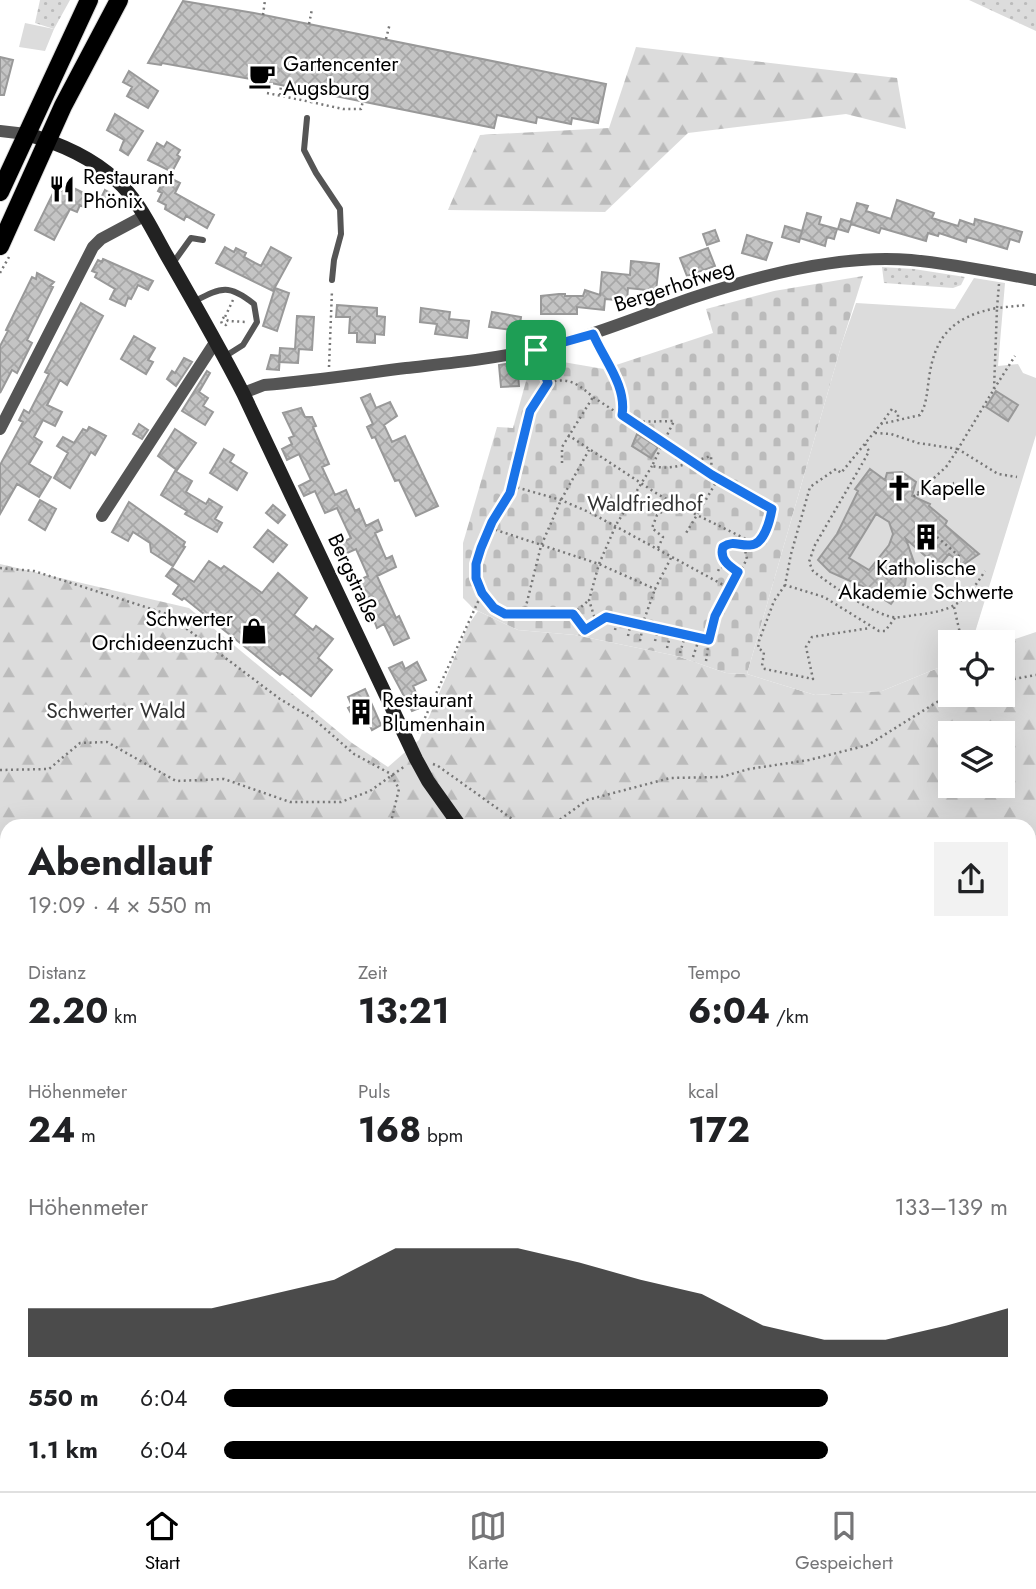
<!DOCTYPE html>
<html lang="de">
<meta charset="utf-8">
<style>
body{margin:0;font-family:Jost,sans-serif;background:#f2f2f2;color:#202124;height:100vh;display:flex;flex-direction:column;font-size:26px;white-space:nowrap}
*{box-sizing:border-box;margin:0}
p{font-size:23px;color:#757577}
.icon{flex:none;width:38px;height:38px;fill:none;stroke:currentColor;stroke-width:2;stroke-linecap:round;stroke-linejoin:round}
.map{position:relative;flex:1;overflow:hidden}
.panel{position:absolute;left:0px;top:819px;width:1036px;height:672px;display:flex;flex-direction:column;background:#fff;border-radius:21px 21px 0 0;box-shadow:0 7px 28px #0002}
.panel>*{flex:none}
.buttons{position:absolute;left:938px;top:630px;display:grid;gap:14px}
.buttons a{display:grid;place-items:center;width:77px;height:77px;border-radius:0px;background:#fff;box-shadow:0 7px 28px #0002;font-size:35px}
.pin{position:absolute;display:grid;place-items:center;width:60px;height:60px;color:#fff;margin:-30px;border-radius:14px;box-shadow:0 4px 10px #0006}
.round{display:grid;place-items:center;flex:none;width:74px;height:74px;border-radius:0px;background:#f2f2f2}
.summary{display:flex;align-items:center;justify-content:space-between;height:119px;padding:0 28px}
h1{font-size:38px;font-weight:700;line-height:52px}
.metrics{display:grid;grid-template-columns:repeat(3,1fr);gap:10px;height:119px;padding:7px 28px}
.metrics div{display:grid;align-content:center}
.metrics b{font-size:35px;font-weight:700}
.metrics small{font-size:19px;font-weight:400}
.metrics p{font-size:19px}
.chart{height:196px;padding:14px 28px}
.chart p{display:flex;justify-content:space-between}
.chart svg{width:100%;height:126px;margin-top:7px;fill:#000;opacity:.7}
ul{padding:0 28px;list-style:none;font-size:23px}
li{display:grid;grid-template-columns:112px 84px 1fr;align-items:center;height:52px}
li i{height:18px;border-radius:9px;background:#000}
.dock{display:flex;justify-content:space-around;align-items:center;height:98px;border-top:2px solid #e0e0e0;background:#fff;font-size:19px;color:#757577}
.dock a{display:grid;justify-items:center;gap:4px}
.dock .current{color:#000}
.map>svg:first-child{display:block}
</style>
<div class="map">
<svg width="1036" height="1491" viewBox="0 0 1036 1491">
<defs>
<pattern id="grass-dots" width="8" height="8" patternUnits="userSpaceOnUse" patternTransform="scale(1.75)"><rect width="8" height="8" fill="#dcdcdc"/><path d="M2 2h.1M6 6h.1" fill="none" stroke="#bbb" stroke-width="1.8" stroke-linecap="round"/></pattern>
<pattern id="forest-firs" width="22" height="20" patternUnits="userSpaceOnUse" patternTransform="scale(1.75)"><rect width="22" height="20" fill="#dcdcdc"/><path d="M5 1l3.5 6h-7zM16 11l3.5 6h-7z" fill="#bbb"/></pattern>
<pattern id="cemetery-stones" width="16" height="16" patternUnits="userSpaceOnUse" patternTransform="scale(1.75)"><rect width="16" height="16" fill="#dcdcdc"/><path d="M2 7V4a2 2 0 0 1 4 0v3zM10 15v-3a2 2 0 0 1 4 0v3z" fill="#bbb"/></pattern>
<pattern id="building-cross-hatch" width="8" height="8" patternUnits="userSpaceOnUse" patternTransform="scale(1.75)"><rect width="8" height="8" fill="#c4c4c4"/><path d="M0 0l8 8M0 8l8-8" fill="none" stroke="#a7a7a7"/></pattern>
</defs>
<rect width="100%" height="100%" fill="#fff"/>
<path fill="url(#grass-dots)" d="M40,0h30l-16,29 -19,-6z
M969,0h67v31z
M882,267l32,2 51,8 -4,8 -8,3 -69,-5z"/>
<path fill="url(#forest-firs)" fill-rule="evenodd" d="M636,47l261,31 9,51 -60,-15 -158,19 -83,79 -157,-2 32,-75 129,-7z
M0,564l189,44 163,135 36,24 31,-27 50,-116 9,-13 40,19 57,5 102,21 49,17 21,1 68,21 67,-4 68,-28v32h53v-52l33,-11v859h-1036zM950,733h53v53h-53zM7,826h1022v658h-1022z"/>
<path fill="url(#cemetery-stones)" d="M863,276l-21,67 -95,331 -21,-1 -49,-17 -102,-21 -57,-5 -44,-21 -11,-11v-55l34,-116 16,1 15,-54 35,-12 41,7 109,-36 -7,-24 68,-18z"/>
<path fill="#dcdcdc" d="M25,23l29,6 -9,22 -26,-4z
M974,278l31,5 -7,83 20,-2 5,9 13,5v57l-64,207h-22v21l-68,28 -67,4 -68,-21 95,-331 14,-40 99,6z"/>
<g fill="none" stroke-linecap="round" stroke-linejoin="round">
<path stroke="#a3a3a3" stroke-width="3.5" d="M1029,1459l7,-1"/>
</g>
<path fill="url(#building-cross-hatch)" stroke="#999" stroke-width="2" fill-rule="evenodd" d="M183,1l71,12 352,71 -8,39 -26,-5 -1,6 -34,-7 -1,6 -39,-8 -3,13 -233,-47 -99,-18 -1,2 -13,-2z
M0,57l13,3 -9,35h-4z
M129,71l29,20 -10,17 -21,-12 5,-9 -9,-5z
M115,114l28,17 -15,24 -8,-5 4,-10 -17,-10z
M167,142l13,8 -3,5 3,2 -8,15 -24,-12 9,-17 7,4z
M166,176l14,7 -5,10 39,22 -7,13 -21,-12 -2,4 -19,-11 1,-4 -8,-4 4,-8 -4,-2z
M59,181l31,15 -5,12 -5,-3 -3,7 -7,-3 -16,31 -19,-10z
M105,190l9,5 -5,9 -9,-4z
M897,200l37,13 -2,5 26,8 2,-6 14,5 1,-6 47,13 -3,10 -9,-3 -3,10 -40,-12 -1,5 -27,-9 -1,3 -10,-3 -2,8 -45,-13 -2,5 -28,-9 -3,8 -10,-3 3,-10 10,3 6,-19 11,3 -2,5 25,8z
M807,213l14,4 -2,7 18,5 -3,10 -7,-2 -2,9 -25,-8z
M785,226l17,5 -3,11 -17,-5z
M715,230l4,11 -12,4 -4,-11z
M747,235l25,8 -6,17 -24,-7z
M225,247l9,5 2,-4 10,5 -2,4 17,9 10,-19 20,11 -18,33 -57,-28z
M708,248l7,18 -28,10 -7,-18z
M103,259l50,22 -5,9 -10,-5 -7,14 -3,-1 -3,8 -15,-7 5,-10 -20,-12 2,-4 -5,-2 6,-11 4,2z
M631,261l28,3 -3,27 -28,-3 -1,13 -22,-2 -1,11 -27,-3v7h-36v-18l18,-2h6v2h18l2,-6 15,5 2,-23 28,3z
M37,273l17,9 -4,4 3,1 -26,53 5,3 -15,30 -5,-3 -12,23v-47l8,-15 -2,-1 26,-53 4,2z
M275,288l14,5 -12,38 -14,-5z
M81,303l22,13 -36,69 -7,-5 -13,25 15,7 -7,14 -12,-6 -9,17 8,5 -13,22 22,13 -12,20 -22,-13 -17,30v-49l23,-43 -4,-2 5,-10 5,3 20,-39 -4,-2z
M337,305l40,3v8l8,1 -1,18 -9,-1v9l-18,-1v-9h-8l1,-16h-14z
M421,308l29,4 -1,7 20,2 -2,17 -32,-4 2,-10 -17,-2z
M492,312l29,5 -2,14 -30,-4z
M297,316l17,1 -2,33 -13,-1 -1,14 -19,-1 1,-14 15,1z
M134,336l21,12 -7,12 5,2 -7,12 -25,-15z
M271,355l9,1 -1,14 -12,-1z
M184,358l8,4 -16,24 -9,-7 5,-8 3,2z
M511,363h6l2,23 -18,1 -2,-22z
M207,371l3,2 -11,19 9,6 -5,8 10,6 -8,13 -23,-14z
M996,391l22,14 -10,16 -22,-14z
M370,394l6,14 14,-6 7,14 -13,9 8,17 13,-6 33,70 -22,10 -17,-36 -4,1 -20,-44 -3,1 -5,-11 6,-3 -12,-26z
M301,408l4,9h7l4,9 -3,1 16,37 -7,3 13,28 11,-5 9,21 4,-2 7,17 12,-6 4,10 -7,3 11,26 6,-3 4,11 -19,9 19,42 3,-2 10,22 -15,7 -10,-21 -7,4 -14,-37 -5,2 -5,-10 15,-7 -12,-27 -11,5 -5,-10 11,-6 -14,-30 -12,5 -10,-22 -11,5 -5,-10 12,-6 -12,-26 -12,6 -5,-11 10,-5 -3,-6 5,-2 -11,-23z
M139,424l9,6 -6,9 -9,-5z
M89,427l17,9 -11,19 -4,-3 -21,36 -16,-10 14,-25 -11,-7 6,-9 11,6 9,-14 4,2z
M175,429l21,14 -19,27 -19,-14z
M637,434l21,13 -7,11 -19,-12z
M224,449l10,6 -4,7 17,11 -10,17 -27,-17z
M870,469l15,11 2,-7 15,-1 14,10 -4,14 18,8 -1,2 18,15 -2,4 34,29 -16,11 -14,-11 -11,13 -32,-28 10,29 -10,9 -1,8 -14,19 -25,-16 -36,-16 -12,-12 19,-26 21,-43 -3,-2zM876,514l13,8 4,12 -4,11 -20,25 -20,-12z
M175,471l17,10 -6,11 20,12 3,-5 13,8 -7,12 7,4 -5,9 -32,-18 2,-3 -26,-16z
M40,500l16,9 -11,21 -16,-10z
M129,502l56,40 -2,4 2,1 -12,19 -22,-14 -1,-9 -17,-11 -5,9 -16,-9z
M273,505l12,10 -7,8 -12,-10z
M268,530l19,15 -14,17 -19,-15z
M209,561l12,8 3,-3 38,27 16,-20 29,25 -13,17 19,15 3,-4 17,13 -15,19 14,12 -21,26 -29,-23 -2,2 -96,-77 -2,2 -9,-6 6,-9 -13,-9 6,-8 22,14z
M402,662l3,7 12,-7 9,18 -13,6 9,21 -10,4 -23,-43z
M365,689l16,36 -9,5 -4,-8 -6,3 -5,-10 -4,2 -5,-9 4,-2 -4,-9z"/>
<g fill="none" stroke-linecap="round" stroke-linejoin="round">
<g stroke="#dbdbdb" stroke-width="20">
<path id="primary" d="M0,192l89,-192
M0,246l63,-140 56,-106"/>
</g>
<path stroke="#777" stroke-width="2.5" stroke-dasharray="2 3.5" stroke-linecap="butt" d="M263,15l2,-15
M309,24l3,-15
M386,39l4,-16
M314,91l-3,11 32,7h18l2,-8
M267,93l44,9
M280,95l1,-10
M0,273l9,-16
M999,284l-2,24 29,-3
M233,300l-8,17 3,4 18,1
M224,317l-3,4 1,3 4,1 2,-4
M597,344c12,23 29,44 25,71
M329,367l3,-77
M994,389l21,-33
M632,422l42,-1 -22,45c22,5 38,-4 59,-10l1,19
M881,424l11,-15 6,4v8
M875,433l16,1 27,9 40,6 -12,18 -35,32
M568,435l91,60 38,20 -11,18
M865,444l4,7 -3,6 -51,88 -6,17 4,9c19,15 53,38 75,45 8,3 19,0 27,-1 38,-4 49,-11 70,-44
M562,463v-16l31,-50
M718,479l-21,36 57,28
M512,486l49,14 30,13 138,75
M917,495l16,-9 21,-3
M490,528l109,36 56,25 17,-33
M937,537l22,19 -1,15 -4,6
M658,548l5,-11 -11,-9 5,-13 8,-5 5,-8
M0,568l34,3 133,43 113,85 35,21 39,34 37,20 8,15 -9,37
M718,571l2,-4h10
M738,572l-10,-7 -7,-14 2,-4 9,-4 17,2
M785,585l-11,16 -15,40 -1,7 6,4 -2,14 3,3 48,10 -7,-32 6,-10 58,-9
M482,593l12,15 11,6h68l12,16 21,-14 103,24 6,-24 32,-57 -2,-9 10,-6 13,-17 4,-18 -60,-34 -119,-78c-15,-13 -25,-21 -45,-14
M954,607l8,35
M524,614l17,-68 20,-46 28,-50
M573,614l16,-14
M895,618l-10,13h-6l-55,-34 -39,-12 6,-31 19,-67 26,-18 5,4 40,-49 39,-9c7,-11 7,-24 9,-37 6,-44 26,-62 68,-70l-3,81 -36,60 40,25 19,3
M596,622l-7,-22 10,-36 17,-39 36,-59
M615,630l3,-11
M628,636l3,-14
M640,641l4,-21 11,-31
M655,641l4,-13
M667,648l4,-16
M680,653l5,-17
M693,657l6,-18
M706,661l3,-21
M1003,681l33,-6
M418,733l64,-140 -6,-15v-14l16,-42 18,-29 20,-82 18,-28 -9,-23
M433,764l5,2 84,60
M0,770l49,-1 31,-26 27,-1 69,39 48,-2 66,23h51l29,-11 35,-25
M551,826l36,-26 83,-22 51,-1 28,-8 60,-9 59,-15 82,-51
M1029,979l7,2
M0,1000l7,-1
M1029,1216l7,-1
M0,1257l7,5
M1029,1276l7,8
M0,1358l7,7
M1029,1376h7
M1029,1435l7,-4
M1029,1474l7,2
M142,1484l3,7
M146,1484l1,7
M152,1491l8,-7
M446,1491l1,-7
M704,1491l7,-7
M712,1491h26"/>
<path stroke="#555" stroke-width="6" d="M307,118l-3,32 12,23 24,36 1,25 -7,26 -2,20
M173,263l18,-25 12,2
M195,301c27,-14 34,-17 59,3l3,18 -14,23 -19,12"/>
<path stroke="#555" stroke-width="12" d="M0,131l26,3
M243,393l21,-8c48,-4 95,-11 142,-17 44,-5 88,-9 131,-19 55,-12 107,-35 161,-53 63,-21 146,-42 213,-36 42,4 83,12 125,20
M0,429l93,-182 8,-8 43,-23
M102,516l110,-169 5,-3"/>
<path stroke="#222" stroke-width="14" d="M26,134c33,9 65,23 90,46 23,20 36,50 51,76 26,45 52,90 76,137l173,366 12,22 32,45
M666,1484v7"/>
<use href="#primary" stroke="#000" stroke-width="18"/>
</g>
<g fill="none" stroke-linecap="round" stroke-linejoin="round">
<g stroke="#fff" stroke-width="14">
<path id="route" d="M593,334c11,26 34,52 29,81l90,60 60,34c-2,11 -8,36 -22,36 -11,1 -17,-5 -27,2 -4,12 6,19 15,25l-23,44 -6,24 -103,-23 -21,13 -12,-16h-68l-11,-6 -12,-15 -6,-15v-14l5,-16 11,-26 18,-29 20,-82 18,-28 -12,-33z"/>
</g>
<use href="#route" stroke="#1a73e8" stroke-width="9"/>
</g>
<defs>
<g id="cafe-bare" transform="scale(2.1)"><path d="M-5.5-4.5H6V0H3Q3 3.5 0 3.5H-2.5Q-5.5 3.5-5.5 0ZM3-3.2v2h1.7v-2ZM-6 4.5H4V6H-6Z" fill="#000" stroke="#fff" stroke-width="2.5" paint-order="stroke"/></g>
<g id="restaurant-bare" transform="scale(2.1)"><path d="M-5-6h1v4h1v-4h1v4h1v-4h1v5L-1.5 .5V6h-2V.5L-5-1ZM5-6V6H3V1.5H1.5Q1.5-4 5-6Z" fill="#000" stroke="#fff" stroke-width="2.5" paint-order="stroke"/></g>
<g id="church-bare" transform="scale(2.1)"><path d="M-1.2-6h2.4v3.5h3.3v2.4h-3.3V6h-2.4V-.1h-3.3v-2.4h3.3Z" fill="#000" stroke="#fff" stroke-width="2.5" paint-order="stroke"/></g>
<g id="building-bare" transform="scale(2.1)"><path d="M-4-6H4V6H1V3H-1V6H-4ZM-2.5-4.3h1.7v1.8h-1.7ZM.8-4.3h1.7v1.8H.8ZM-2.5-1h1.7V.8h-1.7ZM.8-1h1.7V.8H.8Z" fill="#000" stroke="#fff" stroke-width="2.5" paint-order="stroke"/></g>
<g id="shop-bare" transform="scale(2.1)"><path d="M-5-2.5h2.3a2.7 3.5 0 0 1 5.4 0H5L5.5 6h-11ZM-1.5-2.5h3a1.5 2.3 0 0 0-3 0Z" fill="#000" stroke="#fff" stroke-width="2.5" paint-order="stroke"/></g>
</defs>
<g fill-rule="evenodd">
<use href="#cafe-bare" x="262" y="76"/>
<use href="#restaurant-bare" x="62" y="189"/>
<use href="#church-bare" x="899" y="488"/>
<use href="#building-bare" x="926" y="537"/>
<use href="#shop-bare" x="254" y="631"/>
<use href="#building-bare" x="361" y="712"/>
</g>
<g text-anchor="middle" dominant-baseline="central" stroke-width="5" stroke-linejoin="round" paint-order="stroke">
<g font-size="21" fill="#000" stroke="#fff" text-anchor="start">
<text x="283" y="64">Gartencenter<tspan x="283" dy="24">Augsburg</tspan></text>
<text x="83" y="177">Restaurant<tspan x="83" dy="24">Phönix</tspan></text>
<text x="920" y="488">Kapelle</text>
<text x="926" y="568" text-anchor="middle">Katholische<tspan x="926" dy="24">Akademie Schwerte</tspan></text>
<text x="233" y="619" text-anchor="end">Schwerter<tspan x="233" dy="24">Orchideenzucht</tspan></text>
<text x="382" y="700">Restaurant<tspan x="382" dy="24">Blumenhain</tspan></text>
</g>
<g font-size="21" fill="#000" stroke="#fff">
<text transform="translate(674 286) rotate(-18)">Bergerhofweg</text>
<text transform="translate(354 578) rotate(65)">Bergstraße</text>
</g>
<g font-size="21" fill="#333" stroke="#fff">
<text x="645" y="504">Waldfriedhof</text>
<text x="116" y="711">Schwerter Wald</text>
</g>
</g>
</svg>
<div class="buttons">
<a><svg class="icon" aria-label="locate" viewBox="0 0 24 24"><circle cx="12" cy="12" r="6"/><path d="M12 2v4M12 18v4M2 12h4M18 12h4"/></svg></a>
<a><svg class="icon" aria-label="layers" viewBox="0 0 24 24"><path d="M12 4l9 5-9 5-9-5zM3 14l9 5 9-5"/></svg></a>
</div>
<div class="pin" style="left:536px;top:350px;background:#1e9e55"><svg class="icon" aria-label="arrive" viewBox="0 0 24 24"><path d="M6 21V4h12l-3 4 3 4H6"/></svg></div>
<section class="panel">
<div class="summary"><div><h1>Abendlauf</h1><p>19:09 · 4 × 550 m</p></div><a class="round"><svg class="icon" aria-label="share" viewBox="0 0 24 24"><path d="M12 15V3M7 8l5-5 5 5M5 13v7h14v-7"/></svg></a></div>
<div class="metrics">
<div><p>Distanz</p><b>2.20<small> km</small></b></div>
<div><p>Zeit</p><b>13:21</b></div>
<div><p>Tempo</p><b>6:04<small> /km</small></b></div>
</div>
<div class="metrics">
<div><p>Höhenmeter</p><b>24<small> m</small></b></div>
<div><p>Puls</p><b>168<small> bpm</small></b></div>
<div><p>kcal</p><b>172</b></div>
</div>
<div class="chart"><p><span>Höhenmeter</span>133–139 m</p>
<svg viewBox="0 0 160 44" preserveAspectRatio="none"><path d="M0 44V27L10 27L20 27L30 27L40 22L50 17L60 6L70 6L80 6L90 11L100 17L110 22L120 33L130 38L140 38L150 33L160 27V44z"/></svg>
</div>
<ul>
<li><b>550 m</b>6:04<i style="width:77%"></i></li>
<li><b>1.1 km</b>6:04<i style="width:77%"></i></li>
</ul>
</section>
</div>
<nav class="dock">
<a class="current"><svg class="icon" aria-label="home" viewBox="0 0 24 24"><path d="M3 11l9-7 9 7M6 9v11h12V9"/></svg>Start</a>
<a><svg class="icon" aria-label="map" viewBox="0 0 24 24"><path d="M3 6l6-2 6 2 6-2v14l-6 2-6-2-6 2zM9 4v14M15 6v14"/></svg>Karte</a>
<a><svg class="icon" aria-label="saved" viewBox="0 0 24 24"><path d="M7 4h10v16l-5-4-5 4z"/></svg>Gespeichert</a>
</nav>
